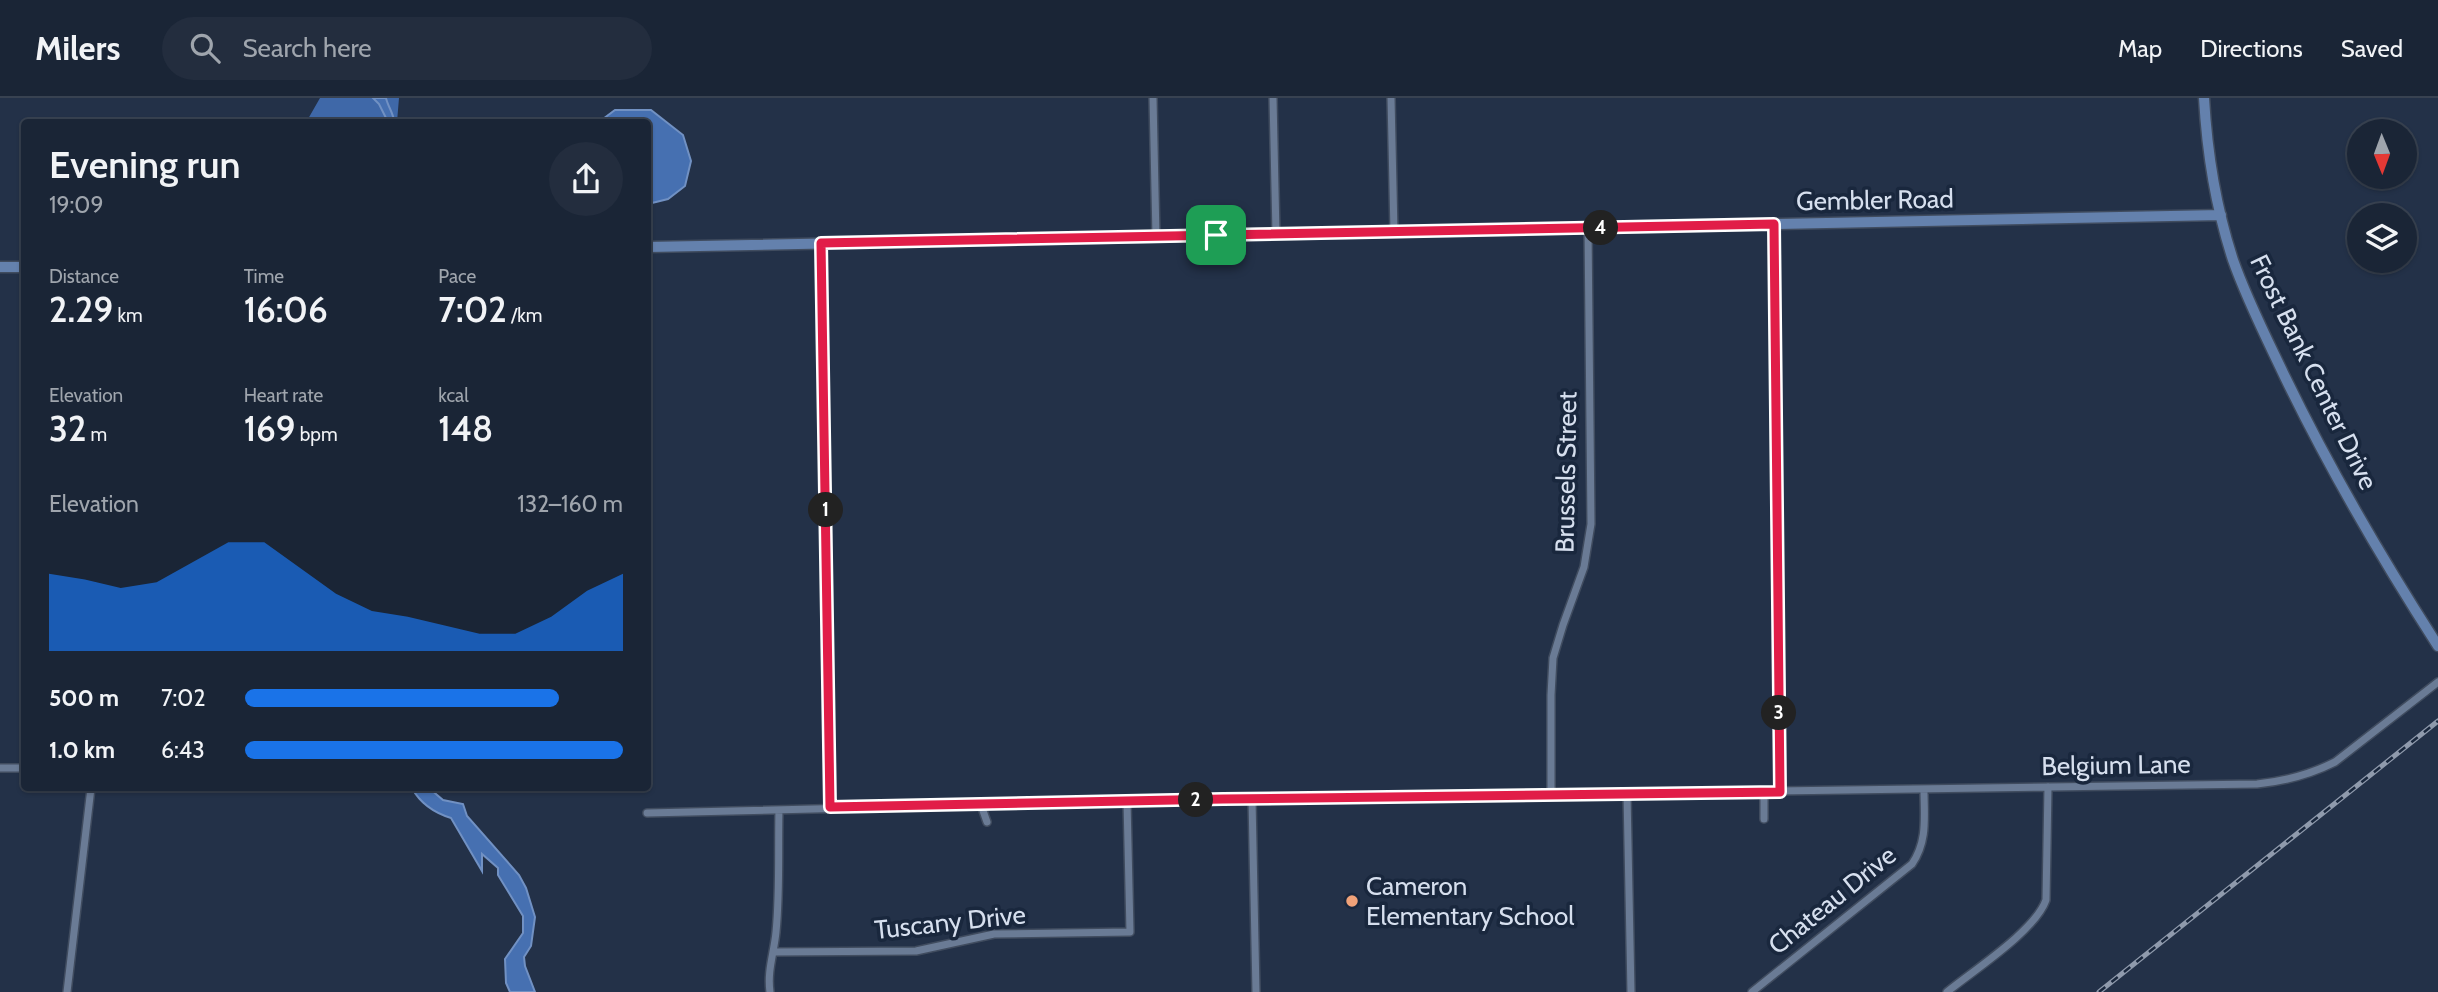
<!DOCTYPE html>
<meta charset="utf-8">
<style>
body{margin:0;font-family:Cabin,sans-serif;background:#232d3e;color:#f1f3f6;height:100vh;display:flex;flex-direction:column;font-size:26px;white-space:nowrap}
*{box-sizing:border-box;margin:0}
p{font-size:23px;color:#9fa5ad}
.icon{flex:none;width:38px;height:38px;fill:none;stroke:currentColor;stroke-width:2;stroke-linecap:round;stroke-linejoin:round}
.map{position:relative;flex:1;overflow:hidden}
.side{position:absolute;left:21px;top:21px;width:630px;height:672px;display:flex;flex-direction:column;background:#1a2536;border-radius:7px;box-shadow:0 2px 5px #0004,0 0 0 2px #384251}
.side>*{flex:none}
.needle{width:46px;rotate:179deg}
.tools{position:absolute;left:2347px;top:21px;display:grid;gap:14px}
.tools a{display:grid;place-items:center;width:70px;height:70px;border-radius:50%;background:#1a2536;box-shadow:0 2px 5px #0004,0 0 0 2px #384251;font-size:35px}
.pin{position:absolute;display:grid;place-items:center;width:60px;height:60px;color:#fff;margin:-30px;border-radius:14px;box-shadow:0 4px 10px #0006}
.km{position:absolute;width:35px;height:35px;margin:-18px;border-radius:50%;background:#222;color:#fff;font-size:19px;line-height:35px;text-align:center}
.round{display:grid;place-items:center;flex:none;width:74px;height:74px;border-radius:37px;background:#232d3e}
.overview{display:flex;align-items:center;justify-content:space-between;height:119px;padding:0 28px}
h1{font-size:38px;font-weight:600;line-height:52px}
.metrics{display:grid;grid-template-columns:repeat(3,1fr);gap:10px;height:119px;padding:7px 28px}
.metrics div{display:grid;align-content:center}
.metrics b{font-size:35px;font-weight:600}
.metrics small{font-size:19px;font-weight:400}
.metrics p{font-size:19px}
.chart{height:196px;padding:14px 28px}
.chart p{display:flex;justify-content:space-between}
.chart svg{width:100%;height:126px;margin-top:7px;fill:#1a73e8;opacity:.7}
ul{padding:0 28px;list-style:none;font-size:23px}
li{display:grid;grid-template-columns:112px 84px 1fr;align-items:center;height:52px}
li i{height:18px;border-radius:9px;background:#1a73e8}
header{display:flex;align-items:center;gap:42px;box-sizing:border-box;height:98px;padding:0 35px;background:#1a2536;border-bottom:2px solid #384251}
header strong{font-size:33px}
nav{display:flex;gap:38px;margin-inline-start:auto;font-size:24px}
.search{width:490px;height:63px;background:#232d3e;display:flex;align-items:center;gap:18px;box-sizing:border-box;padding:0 24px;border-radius:38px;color:#9fa5ad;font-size:26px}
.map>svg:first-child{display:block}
</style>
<header>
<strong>Milers</strong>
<div class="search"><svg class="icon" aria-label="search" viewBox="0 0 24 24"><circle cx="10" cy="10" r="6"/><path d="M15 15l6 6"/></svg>Search here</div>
<nav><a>Map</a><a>Directions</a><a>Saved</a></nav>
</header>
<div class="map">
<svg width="2438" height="894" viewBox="0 0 2438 894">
<rect width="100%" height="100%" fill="#233148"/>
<path fill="#3f68a8" d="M320,0h79l-2,24h-157l68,-3z"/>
<path fill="#4670b1" stroke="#7191c3" stroke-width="2" d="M373,0h13c2,9 8,16 8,24h-6l-9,-18z
M615,12h36l32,25 8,26 -6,25 -17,13 -20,5v-82h-49z
M412,690h17l14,12 20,4 4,12 52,59 7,13 9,29 -4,29 -7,11 1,9 10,26h-25l-4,-9 -1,-24 18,-26v-17l-25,-41v-7l-16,-14v17l-31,-53c-16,-5 -31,-15 -39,-30z"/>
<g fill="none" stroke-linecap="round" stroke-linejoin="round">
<g stroke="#404c5f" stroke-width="10">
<path id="street" d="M1153,0l3,139
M1273,0l3,136
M1391,0l3,134
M1774,126l6,568
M821,145l9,564
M0,670h24
M1764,694v27
M1627,696l4,198
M1551,697v-100l2,-37 10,-33 21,-58 7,-43 -3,-296
M1252,701l4,193
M981,707l6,17
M647,715l576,-14 1034,-15c29,-3 52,-9 78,-22l103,-80
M773,854l143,-1 78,-17 136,-2 -3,-131
M67,894l24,-204
M770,894c-3,-21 4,-39 6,-60 4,-40 2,-81 3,-122
M1752,894l160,-128c16,-23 12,-48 12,-74
M1947,894c27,-22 88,-61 99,-92l2,-113"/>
</g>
<g stroke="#404c5f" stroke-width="13">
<path id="secondary" d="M2204,0c3,54 12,110 29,162 14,40 34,79 52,117 45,93 97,182 153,269
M648,149l1573,-32
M0,169h24"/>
</g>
<use href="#street" stroke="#6a7b95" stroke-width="7"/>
<use href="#secondary" stroke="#6481ad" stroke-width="10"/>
<g stroke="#8f9aac" stroke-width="5">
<path id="rail" d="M2099,894l339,-271"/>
</g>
<use href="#rail" stroke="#19273d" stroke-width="2.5" stroke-dasharray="8" stroke-linecap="butt"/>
</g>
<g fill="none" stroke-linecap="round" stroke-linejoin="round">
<g stroke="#fff" stroke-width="14">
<path id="route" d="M1774,126l6,568 -557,7 -393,8 -9,-564z"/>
</g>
<use href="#route" stroke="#e11d48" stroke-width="9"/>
</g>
<circle fill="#f0a279" stroke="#19273d" stroke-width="2.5" cx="1352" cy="803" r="7"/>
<g text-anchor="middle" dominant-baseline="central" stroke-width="7" stroke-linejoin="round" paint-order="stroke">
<g font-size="26" fill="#d6dfee" stroke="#19273d">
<text transform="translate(1875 102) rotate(-1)">Gembler Road</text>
<text transform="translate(2314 274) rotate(64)">Frost Bank Center Drive</text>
<text transform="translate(1566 374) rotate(-89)">Brussels Street</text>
<text transform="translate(2116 667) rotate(-1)">Belgium Lane</text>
<text transform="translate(1832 802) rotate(-39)">Chateau Drive</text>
<text transform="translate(950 824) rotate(-6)">Tuscany Drive</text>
</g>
<g font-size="26" fill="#d6dfee" stroke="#19273d" text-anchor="start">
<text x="1366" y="788">Cameron<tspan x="1366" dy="30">Elementary School</tspan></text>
</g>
</g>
</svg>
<div class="tools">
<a><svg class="needle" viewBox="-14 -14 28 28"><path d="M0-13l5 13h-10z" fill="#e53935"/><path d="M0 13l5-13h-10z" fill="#9fa5ad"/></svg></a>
<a><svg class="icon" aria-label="layers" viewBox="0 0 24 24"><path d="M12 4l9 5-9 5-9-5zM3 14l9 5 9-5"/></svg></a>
</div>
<div class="pin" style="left:1216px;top:137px;background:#1e9e55"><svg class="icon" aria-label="arrive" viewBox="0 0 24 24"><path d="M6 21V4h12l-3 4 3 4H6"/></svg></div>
<b class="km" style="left:826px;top:412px">1</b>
<b class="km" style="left:1196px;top:702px">2</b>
<b class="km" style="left:1779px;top:615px">3</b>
<b class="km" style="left:1601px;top:130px">4</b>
<section class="side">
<div class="overview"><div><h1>Evening run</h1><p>19:09</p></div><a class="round"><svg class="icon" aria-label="share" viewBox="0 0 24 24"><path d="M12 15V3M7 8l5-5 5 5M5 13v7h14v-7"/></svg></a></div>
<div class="metrics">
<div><p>Distance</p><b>2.29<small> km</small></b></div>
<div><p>Time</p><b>16:06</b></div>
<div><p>Pace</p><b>7:02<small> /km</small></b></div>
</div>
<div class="metrics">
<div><p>Elevation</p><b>32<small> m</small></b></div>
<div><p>Heart rate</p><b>169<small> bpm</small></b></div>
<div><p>kcal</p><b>148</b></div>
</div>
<div class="chart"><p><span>Elevation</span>132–160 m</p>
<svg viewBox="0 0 160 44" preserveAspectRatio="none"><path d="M0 44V17L10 19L20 22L30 20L40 13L50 6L60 6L70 15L80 24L90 30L100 32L110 35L120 38L130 38L140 32L150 23L160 17V44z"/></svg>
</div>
<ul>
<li><b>500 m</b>7:02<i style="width:83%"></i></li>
<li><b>1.0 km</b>6:43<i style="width:100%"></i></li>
</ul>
</section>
</div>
